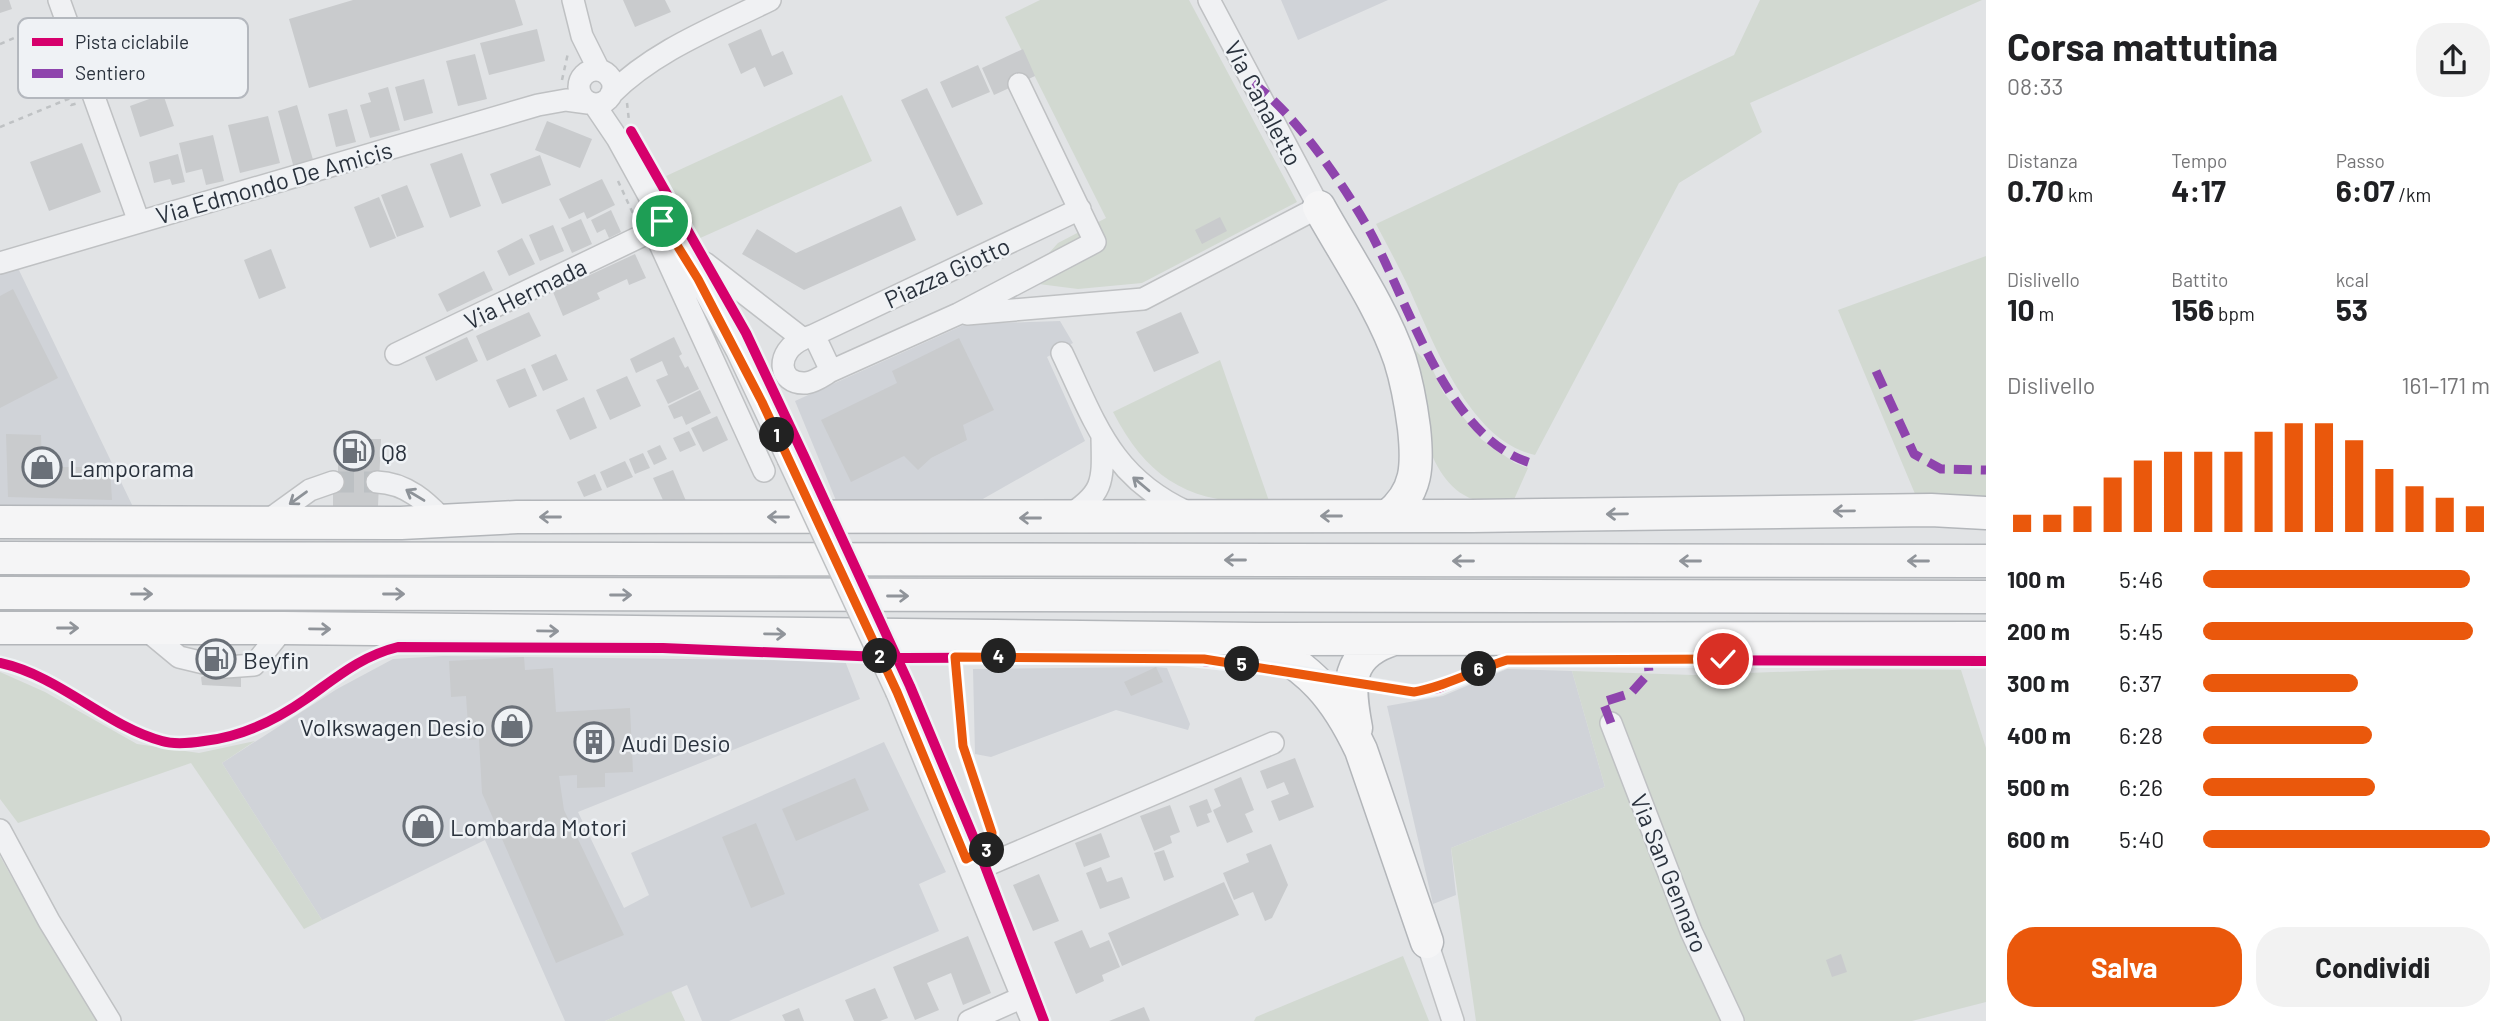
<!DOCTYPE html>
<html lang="it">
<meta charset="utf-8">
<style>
body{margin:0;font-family:Barlow,sans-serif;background:#f2f2f2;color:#202124;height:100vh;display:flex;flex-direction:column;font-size:26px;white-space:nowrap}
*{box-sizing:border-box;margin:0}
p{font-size:23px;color:#757577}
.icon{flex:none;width:38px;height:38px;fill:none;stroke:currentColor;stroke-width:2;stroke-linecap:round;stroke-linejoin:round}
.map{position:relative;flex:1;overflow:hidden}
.details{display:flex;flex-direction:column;background:#fff;width:525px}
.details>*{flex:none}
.pin{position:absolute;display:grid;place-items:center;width:60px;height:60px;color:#fff;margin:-30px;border:4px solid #fff;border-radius:50%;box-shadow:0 2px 7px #0007}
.km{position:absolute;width:35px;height:35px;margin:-18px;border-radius:50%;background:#222;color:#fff;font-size:19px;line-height:35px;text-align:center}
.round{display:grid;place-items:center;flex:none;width:74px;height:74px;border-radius:28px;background:#f2f2f2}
.headline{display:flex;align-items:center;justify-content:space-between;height:119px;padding:0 21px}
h1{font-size:38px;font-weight:700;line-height:52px}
.metrics{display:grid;grid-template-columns:repeat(3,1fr);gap:10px;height:119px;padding:7px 21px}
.metrics div{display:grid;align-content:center}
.metrics b{font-size:30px;font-weight:700}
.metrics small{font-size:19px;font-weight:400}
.metrics p{font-size:19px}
.chart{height:196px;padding:14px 21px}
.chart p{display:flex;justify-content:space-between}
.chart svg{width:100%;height:126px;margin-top:7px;stroke:#ea580c;stroke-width:6}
.primary-button{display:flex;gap:14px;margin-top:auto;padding:14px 21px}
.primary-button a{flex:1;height:80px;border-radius:28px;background:#ea580c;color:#fff;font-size:28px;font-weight:700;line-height:80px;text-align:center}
.primary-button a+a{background:#f2f2f2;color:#202124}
ul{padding:0 21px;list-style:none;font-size:23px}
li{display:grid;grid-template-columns:112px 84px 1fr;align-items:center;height:52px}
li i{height:18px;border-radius:9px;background:#ea580c}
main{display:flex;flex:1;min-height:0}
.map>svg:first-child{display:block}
</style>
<main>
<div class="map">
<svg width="1986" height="1021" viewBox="0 0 1986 1021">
<rect width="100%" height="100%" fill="#e1e3e5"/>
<path fill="#d0d3d8" d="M1281,0h107l-90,40z
M17,266l118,245 -135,2v-240z
M1060,321l13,22 -26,14 38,84 -111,63 -137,-1 -42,-102 171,-77z
M443,656l402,5 15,38 -282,113 46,96 25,-13 -18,-42 253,-111 62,130 -27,12 20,47 -210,90h-27l-15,-36 -82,36h-40l-80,-181 -163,80 -100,-157 115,-74 56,-30z
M1156,667l11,1 23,56 -2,6 -72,-20 -125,47 -16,-3 -2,-85z
M1507,669l65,2 33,116 -154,61 5,47 -23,9 -46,-198 56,-10z"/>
<path fill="#d2d9d1" d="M1040,0h149l108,202 -155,81 -64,6 -55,-7 35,-39 48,-25 -101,-201z
M1760,0h222l-232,103 12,29 -83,51 -144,272c-66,-14 -102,-114 -127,-169 -10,-21 -21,-41 -32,-62l358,-169z
M842,95l30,66 -174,78 -32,-63z
M1986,256v247l-68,-2 -80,-191z
M1406,340l26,28 11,24 38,47 34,24 13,5 -16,36c-14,0 -36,-1 -48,-9 -44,-26 -49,-109 -58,-155z
M1220,360l49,141c-77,5 -121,-21 -156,-89z
M1860,669l101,1 25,78v254l-74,19h-436l-25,-173 154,-61 -33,-116 121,4z
M0,672l45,20 92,52 62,9 56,-12 -33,22 100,157 -18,9 -113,-166 -173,60 -18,-24z
M0,856l14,25 9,2 78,138h-101z
M1403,956l26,65h-175l2,-4z
M671,991l14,30h-80z"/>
<path fill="#c9cbcd" d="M0,0h9l3,9 -12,4z
M353,0h162l8,25 -214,63 -20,-69z
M623,0h42l6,12 -36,15z
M537,29l8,32 -56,14 -9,-32z
M761,29l11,27 11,-5 10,23 -29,13 -9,-20 -14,7 -13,-30z
M1023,49l12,27 -41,19 -12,-27z
M475,54l12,45 -29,7 -12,-45z
M978,65l12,27 -38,16 -12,-26z
M424,79l9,34 -29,8 -9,-34z
M388,87l12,43 -30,8 -10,-33 11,-3 -3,-9z
M927,88l56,116 -26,12 -56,-116z
M163,94l11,32 -34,11 -10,-31z
M297,105l17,58 -20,5 -16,-57z
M347,109l9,33 -20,5 -8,-33z
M268,116l12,47 -40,10 -12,-48z
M547,121l45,18 -12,29 -45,-18z
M213,135l11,46 -18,4 -4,-16 -16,4 -7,-30z
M82,143l19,49 -52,19 -19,-49z
M462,153l19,53 -31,12 -20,-54z
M178,154l7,28 -13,3 -2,-6 -16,4 -5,-21z
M540,155l11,30 -49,19 -12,-30z
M602,179l13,26 -28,14 -3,-7 -15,7 -10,-20z
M407,185l17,42 -27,10 -16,-42z
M379,197l17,41 -26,10 -16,-41z
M901,206l15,34 -112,50 -62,-36 15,-25 39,24z
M611,210l10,22 -12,6 -4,-9 -8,4 -6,-13z
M1220,217l7,14 -25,13 -7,-14z
M581,219l11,25 -20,9 -11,-25z
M553,225l11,26 -24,10 -11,-26z
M522,238l13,26 -26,12 -12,-25z
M271,249l15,39 -27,11 -15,-39z
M635,254l11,24 -17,7 -2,-6 -30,14 3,6 -37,17 -10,-24z
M484,271l9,19 -46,22 -9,-18z
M13,289l45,89 -58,30v-112z
M529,312l12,24 -54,25 -11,-25z
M1181,312l18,41 -45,19 -18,-40z
M467,337l11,24 -42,20 -11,-24z
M674,337l8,17 -3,2 6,12 3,-2 11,23 -31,15 -12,-24 12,-5 -6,-14 -26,12 -6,-14z
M959,338l35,72 -31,15 4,15 -36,18 -13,12 -14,-14 -53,26 -30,-62 76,-37 -5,-12z
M556,354l12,26 -25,11 -12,-26z
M525,368l12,28 -28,12 -13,-28z
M627,376l14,30 -31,14 -14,-30z
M700,390l11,23 -25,12 -4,-9 -8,3 -6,-13z
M584,397l13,31 -27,12 -14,-30z
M717,416l11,24 -25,12 -12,-24z
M689,431l7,14 -16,7 -7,-14z
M6,434l35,1 1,32h68l2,33 -104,-3z
M338,439h43l-3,67 -45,1v-36h5z
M660,445l7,14 -13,6 -7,-14z
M643,453l7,15 -15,6 -6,-15z
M625,461l8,16 -26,11 -7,-16z
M673,470l13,31 -19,8 -14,-31z
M595,474l7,16 -18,7 -7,-15z
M204,638h22v33h15v16l-39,-2 -1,-8 3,-1z
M524,657l1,13 28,-2 3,44 74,-4 3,64 -28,1v14l-28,1v-13l-18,1 5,34 60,125 -68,28 -74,-170 -3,-54 -10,1 -3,-44 -15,1 -2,-36z
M1156,667l7,15 -32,14 -7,-14z
M1295,758l19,49 -35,14 -8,-20 18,-7 -5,-12 -17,7 -7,-18z
M1241,777l13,33 -9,4 8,18 -26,11 -14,-33 8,-4 -7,-17z
M855,778l14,32 -73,31 -14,-32z
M1207,799l5,13 -5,2 3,8 -13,5 -8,-21z
M1170,805l10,27 -10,4 2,7 -18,8 -14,-35z
M756,823l29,71 -34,14 -29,-71z
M1101,833l9,24 -26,10 -9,-24z
M1271,844l17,41 -16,33 -7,3 -12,-29 -19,8 -11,-27 26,-11 -3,-8z
M1164,850l10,27 -10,4 -10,-28z
M1101,867l6,15 15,-5 8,21 -30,11 -14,-36z
M1039,874l20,47 -26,10 -20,-46z
M1224,882l15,33 -117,51 -14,-33z
M1082,930l8,18 19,-8 11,27 -18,8 2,6 -28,13 -22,-52z
M968,936l23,57 -28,12 -12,-32 -24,10 12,27 -24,10 -22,-53z
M1841,954l6,18 -15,5 -6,-17z
M875,988l13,30 -8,3h-26l-9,-21z
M1144,1007l6,14h-41z
M799,1008l5,13h-19l-3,-6z"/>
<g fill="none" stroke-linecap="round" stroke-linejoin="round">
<path stroke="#bcc0c3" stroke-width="21" stroke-dasharray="21 10" stroke-linecap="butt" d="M333,482h44"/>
<g stroke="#bfc1c3" stroke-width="24">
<path id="minor" d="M59,0l80,222
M573,0l9,36 17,34
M579 87a17 17 0 1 1 34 0a17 17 0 1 1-34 0Z
M611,94c44,-44 105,-67 159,-94
M594,104l23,34 65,118 16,23 39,72 51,108
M659,242l105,229
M0,263l538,-158 28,-5 22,3
M705,263l98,76 11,-4 17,36 127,-57 137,-72 -76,-158
M967,314l176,-15 176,-92 -110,-207
M814,335l266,-126
M803,339c-28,12 -26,46 3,44 9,-1 18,-8 25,-12
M1062,353c34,71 49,124 125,159
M396,354l258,-124
M377,482c29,1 50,20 68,40
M1066,517c39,-24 37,-36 36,-80
M267,521l43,-31 23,-8
M144,628l35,29 25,6
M226,667l28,-2 30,-37
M897,693l135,328
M1611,723l80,208 42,90
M0,830l49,91 61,100
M971,872l302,-129
M1427,942l26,79
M969,1021l54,-24"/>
</g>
<g stroke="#b3b6ba" stroke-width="35">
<path id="highway" d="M1319,207c26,47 64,102 81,153 7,22 11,45 14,68 4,37 4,64 -26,88
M0,522l401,1 116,-6 955,-1 459,-6 55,3
M0,558l1986,3
M0,593l1986,4
M0,628h284l972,11 730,-1
M1257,640c54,29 78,55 104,110l66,192
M1356,728c-8,-43 -11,-74 38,-89"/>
</g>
<path stroke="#bfc2c4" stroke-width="2.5" stroke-dasharray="5 5" stroke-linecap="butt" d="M0,44l49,-21
M562,80l6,-27
M627,103l2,18
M0,127l68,-28 3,6 7,-2
M618,181l18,39"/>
<use href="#minor" stroke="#f0f1f3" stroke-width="21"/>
<use href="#highway" stroke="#f5f5f6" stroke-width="32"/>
<g stroke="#bfc1c3" stroke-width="24" stroke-linecap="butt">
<path id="minor-bridge" d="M788,459l109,234"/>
</g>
<use href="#minor-bridge" stroke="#f0f1f3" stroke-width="21"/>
<path stroke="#8e44ad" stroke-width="9" stroke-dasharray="18 9" stroke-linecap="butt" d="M1253,83c42,31 89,99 115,145 40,71 78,210 163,235
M1876,371l38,83 27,15 45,1
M1611,723l-8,-21 28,-9 18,-20 -1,-13"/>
<g stroke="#eff2f5" stroke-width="15">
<path id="cycleway" d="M631,131l115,202 58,123 106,230 70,167 64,168
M955,657l8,89 29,87 -2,14 -24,12
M0,663c60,13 106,63 162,78 13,4 29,2 42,0 37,-4 72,-21 102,-42 30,-21 55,-43 92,-52l265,1 242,10 261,-1 110,12 138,23 24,-4 69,-28 479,1"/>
</g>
<use href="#cycleway" stroke="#d6006c" stroke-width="10"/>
</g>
<defs><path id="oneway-shaft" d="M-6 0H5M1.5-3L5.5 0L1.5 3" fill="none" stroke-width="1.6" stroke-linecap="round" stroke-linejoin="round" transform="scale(1.75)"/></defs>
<g stroke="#8d9298">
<use href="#oneway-shaft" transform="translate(1141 484) rotate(-140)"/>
<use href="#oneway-shaft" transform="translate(415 495) rotate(-149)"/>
<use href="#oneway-shaft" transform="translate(298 498) rotate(144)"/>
</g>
<g stroke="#90949a">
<use href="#oneway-shaft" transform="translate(1844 511) rotate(179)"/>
<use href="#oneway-shaft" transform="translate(1617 514) rotate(179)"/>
<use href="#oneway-shaft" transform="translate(1331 516) rotate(180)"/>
<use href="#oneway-shaft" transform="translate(550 517) rotate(-180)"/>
<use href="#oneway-shaft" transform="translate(778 517) rotate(-180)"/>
<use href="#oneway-shaft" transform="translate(1030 518) rotate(-180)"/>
<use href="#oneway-shaft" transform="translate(1235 560) rotate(-180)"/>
<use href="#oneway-shaft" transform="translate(1463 561) rotate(-180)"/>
<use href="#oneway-shaft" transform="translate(1690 561) rotate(-180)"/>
<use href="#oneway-shaft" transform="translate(1918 561) rotate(-180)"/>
<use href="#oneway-shaft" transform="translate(142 594)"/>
<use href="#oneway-shaft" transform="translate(394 594)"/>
<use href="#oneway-shaft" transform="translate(621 595)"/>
<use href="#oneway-shaft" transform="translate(898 596)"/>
<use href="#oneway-shaft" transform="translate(68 628)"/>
<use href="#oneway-shaft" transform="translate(320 629) rotate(1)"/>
<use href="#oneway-shaft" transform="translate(548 631) rotate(1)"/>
<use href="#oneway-shaft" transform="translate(775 634) rotate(1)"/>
</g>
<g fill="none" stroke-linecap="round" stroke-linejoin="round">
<g stroke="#fff" stroke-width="14">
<path id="route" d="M662,221l36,58 64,123 135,290 69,167 24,-12 2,-14 -29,-87 -8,-89 249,2 210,33c33,-6 61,-22 93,-32l216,-1"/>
</g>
<use href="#route" stroke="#ea580c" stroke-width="9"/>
</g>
<defs>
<g id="fuel-ring" transform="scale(2.0125)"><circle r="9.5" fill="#eff2f5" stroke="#6a7078" stroke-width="1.5"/><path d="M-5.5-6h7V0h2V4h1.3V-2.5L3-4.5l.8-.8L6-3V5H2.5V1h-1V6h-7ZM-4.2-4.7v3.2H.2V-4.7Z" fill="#6a7078"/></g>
<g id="shop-ring" transform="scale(2.0125)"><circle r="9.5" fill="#eff2f5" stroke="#6a7078" stroke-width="1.5"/><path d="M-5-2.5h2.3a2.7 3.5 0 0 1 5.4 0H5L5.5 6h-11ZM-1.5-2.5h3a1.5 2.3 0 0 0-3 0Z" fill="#6a7078"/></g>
<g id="building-ring" transform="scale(2.0125)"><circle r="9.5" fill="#eff2f5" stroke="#6a7078" stroke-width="1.5"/><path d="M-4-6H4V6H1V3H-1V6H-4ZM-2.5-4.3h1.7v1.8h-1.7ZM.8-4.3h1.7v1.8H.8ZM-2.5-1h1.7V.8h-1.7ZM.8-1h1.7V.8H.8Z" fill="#6a7078"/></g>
</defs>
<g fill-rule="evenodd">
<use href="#fuel-ring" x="354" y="451"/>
<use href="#shop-ring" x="42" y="467"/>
<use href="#fuel-ring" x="216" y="659"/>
<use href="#shop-ring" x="512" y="726"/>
<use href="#building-ring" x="594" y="742"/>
<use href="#shop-ring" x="423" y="826"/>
</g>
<g text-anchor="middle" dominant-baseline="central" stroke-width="5" stroke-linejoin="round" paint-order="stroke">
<g font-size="24" fill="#2a323d" stroke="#eff2f5">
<text transform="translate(1264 103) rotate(62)">Via Canaletto</text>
<text transform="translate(274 182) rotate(-16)">Via Edmondo De Amicis</text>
<text transform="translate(947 272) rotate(-25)">Piazza Giotto</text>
<text transform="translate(525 293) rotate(-26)">Via Hermada</text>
<text transform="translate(1670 873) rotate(68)">Via San Gennaro</text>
</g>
<g font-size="24" fill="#2a323d" stroke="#eff2f5" text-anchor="start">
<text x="381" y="451">Q8</text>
<text x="69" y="467">Lamporama</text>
<text x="243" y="659">Beyfin</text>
<text x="485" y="726" text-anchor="end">Volkswagen Desio</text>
<text x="621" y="742">Audi Desio</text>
<text x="450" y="826">Lombarda Motori</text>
</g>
</g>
<rect x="18" y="18" width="230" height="80" rx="10" fill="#eff2f5" stroke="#b4b8be" stroke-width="2"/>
<rect x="32" y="38" width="31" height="8" fill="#d6006c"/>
<rect x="32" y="69" width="31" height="9" fill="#8e44ad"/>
<g font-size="19" fill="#2a323d">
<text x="75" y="49">Pista ciclabile</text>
<text x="75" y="80">Sentiero</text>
</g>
</svg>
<div class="pin" style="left:662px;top:221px;background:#1e9e55"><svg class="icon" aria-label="arrive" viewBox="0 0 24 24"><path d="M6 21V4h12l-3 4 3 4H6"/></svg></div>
<div class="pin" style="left:1723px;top:659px;background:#d93025"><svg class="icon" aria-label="check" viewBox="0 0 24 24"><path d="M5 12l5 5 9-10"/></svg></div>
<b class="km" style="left:777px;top:435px">1</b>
<b class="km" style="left:880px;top:656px">2</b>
<b class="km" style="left:987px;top:850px">3</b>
<b class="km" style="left:999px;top:656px">4</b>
<b class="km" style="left:1242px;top:664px">5</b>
<b class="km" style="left:1479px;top:669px">6</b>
</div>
<section class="details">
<div class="headline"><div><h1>Corsa mattutina</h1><p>08:33</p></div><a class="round"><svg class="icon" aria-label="share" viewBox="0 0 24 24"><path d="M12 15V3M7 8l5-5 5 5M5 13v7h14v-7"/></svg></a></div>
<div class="metrics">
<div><p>Distanza</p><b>0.70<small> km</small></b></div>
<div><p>Tempo</p><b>4:17</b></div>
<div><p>Passo</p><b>6:07<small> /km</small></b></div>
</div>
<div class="metrics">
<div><p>Dislivello</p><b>10<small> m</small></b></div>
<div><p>Battito</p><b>156<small> bpm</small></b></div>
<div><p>kcal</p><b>53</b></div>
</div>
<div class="chart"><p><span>Dislivello</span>161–171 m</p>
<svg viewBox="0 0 160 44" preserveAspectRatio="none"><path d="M5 44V38M15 44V38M25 44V35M35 44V25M45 44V19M55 44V16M65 44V16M75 44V16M85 44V9M95 44V6M105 44V6M115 44V12M125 44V22M135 44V28M145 44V32M155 44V35"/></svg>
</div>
<ul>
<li><b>100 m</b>5:46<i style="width:93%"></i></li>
<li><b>200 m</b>5:45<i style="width:94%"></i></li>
<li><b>300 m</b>6:37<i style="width:54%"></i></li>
<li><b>400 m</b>6:28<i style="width:59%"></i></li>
<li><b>500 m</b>6:26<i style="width:60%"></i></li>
<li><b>600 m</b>5:40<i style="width:100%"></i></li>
</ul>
<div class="primary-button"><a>Salva</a><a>Condividi</a></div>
</section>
</main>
